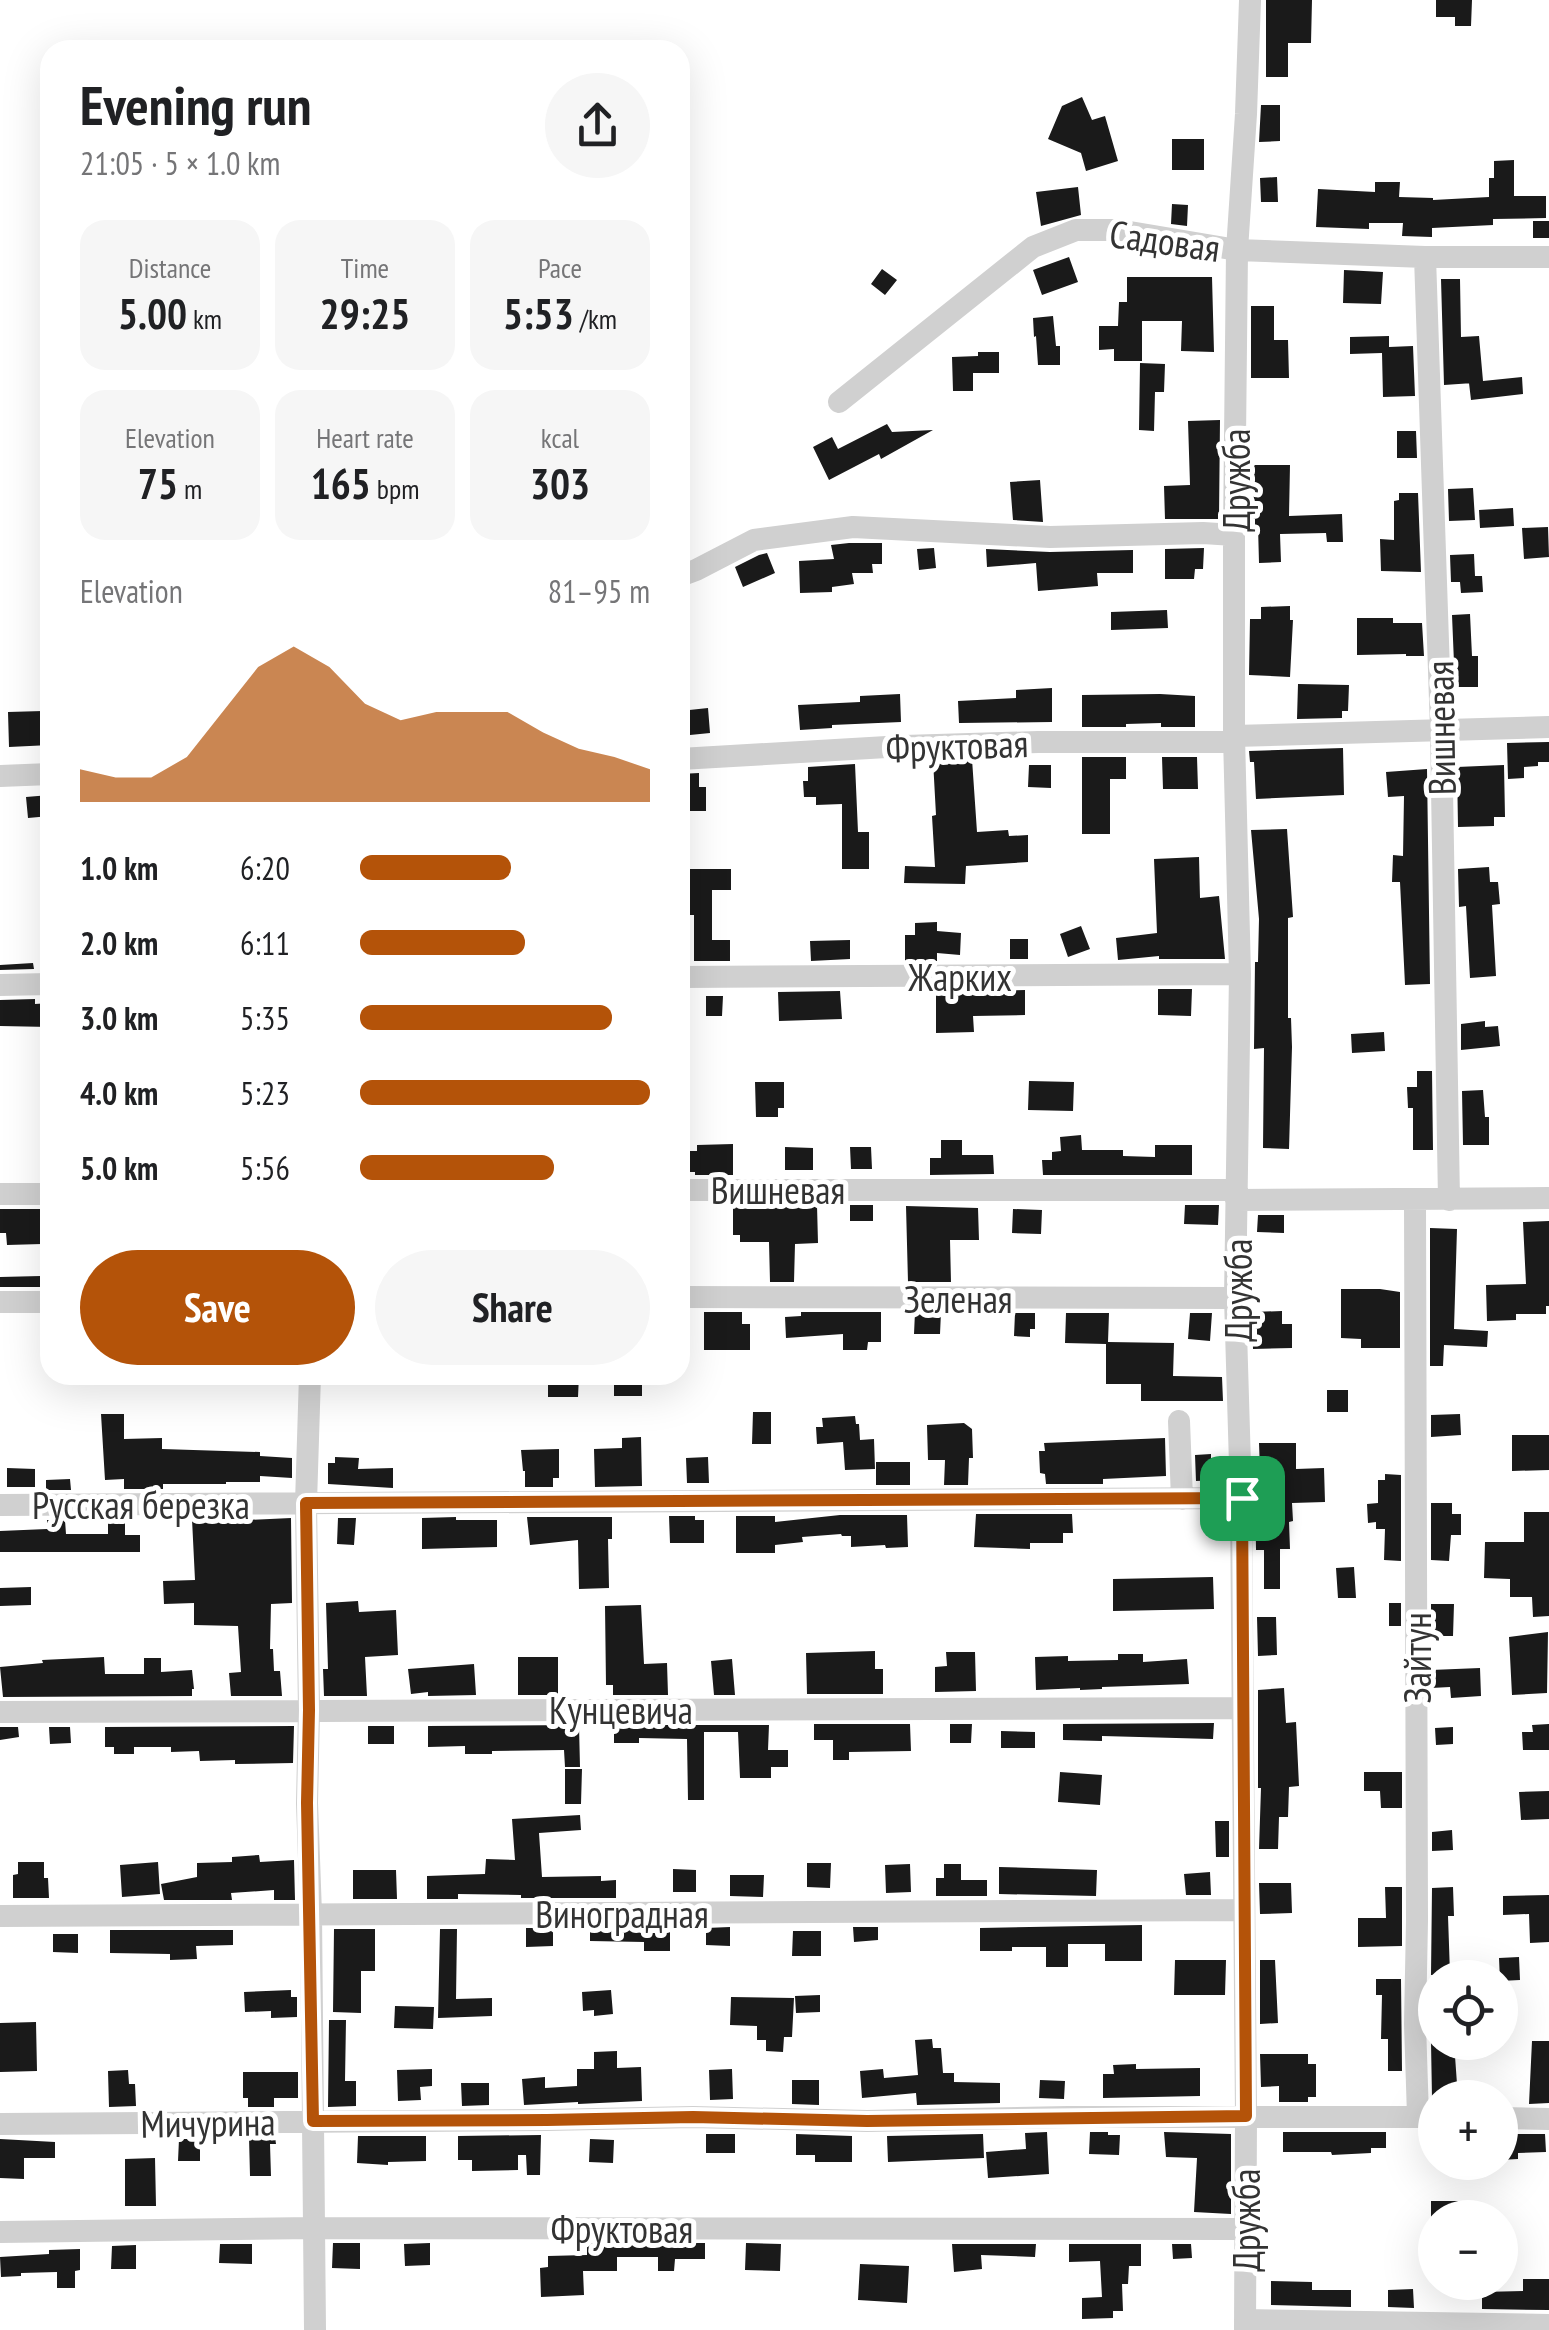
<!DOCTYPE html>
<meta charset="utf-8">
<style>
body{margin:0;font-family:"PT Sans Narrow",sans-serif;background:#f6f6f6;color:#202124;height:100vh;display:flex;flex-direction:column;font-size:38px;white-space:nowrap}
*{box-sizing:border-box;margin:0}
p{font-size:32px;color:#757577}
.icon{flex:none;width:55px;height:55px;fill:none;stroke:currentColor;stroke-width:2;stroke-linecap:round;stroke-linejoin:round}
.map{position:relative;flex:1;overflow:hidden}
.details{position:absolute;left:40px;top:40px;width:650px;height:1345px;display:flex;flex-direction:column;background:#fff;border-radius:30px;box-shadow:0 10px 40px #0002}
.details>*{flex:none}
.tools{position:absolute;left:1418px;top:1960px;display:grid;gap:20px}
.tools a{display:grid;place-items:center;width:100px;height:100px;border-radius:50%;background:#fff;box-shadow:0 10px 40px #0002;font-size:50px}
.pin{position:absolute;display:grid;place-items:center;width:85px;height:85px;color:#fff;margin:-42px;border-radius:20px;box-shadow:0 5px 15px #0006}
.round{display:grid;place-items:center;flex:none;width:105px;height:105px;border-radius:52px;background:#f6f6f6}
.headline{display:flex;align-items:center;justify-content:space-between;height:170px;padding:0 40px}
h1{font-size:55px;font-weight:700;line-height:75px}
.metrics{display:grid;grid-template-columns:repeat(3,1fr);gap:15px;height:170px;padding:10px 40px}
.metrics div{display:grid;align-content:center;border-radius:25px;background:#f6f6f6;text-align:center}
.metrics b{font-size:42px;font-weight:700}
.metrics small{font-size:28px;font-weight:400}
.metrics p{font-size:28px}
.chart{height:280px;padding:20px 40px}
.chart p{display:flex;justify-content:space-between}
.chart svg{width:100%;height:180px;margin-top:10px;fill:#b45309;opacity:.7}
.action{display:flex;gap:20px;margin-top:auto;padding:20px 40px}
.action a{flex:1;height:115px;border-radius:60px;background:#b45309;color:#fff;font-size:40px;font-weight:700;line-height:115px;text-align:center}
.action a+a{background:#f6f6f6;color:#202124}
ul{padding:0 40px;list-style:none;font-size:32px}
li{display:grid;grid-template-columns:160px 120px 1fr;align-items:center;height:75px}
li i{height:25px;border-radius:12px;background:#b45309}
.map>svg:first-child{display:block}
</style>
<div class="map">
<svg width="1549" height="2330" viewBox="0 0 1549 2330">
<rect width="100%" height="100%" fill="#fff"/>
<path fill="#1a1a1a" d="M1266,0h46l-1,43h-23v34h-22z
M1436,0h36l-1,26h-16v-9h-19z
M1082,97l10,23 13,-4 13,45 -32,10 -5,-18 -33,-14 14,-33z
M1261,105h19v36l-21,1z
M1172,139h32v31h-32z
M1514,160v36h32v22l-53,1v6l-61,3v9l-30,-1 1,-13h-34v6l-53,-2 2,-38 57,3v-10h25l-1,15 34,1v2l56,-3v-19h5v-17z
M1277,177l1,25h-17l-1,-24z
M1078,187l3,28 -40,11 -5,-34z
M1172,204l16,1 -1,21 -16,-2z
M1533,221h16v17h-16z
M1069,257l9,25 -36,13 -9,-25z
M882,269l15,11 -12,15 -14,-11z
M1344,270l39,2 -2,32 -38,-1z
M1127,277h85l2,75 -33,-1 1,-30h-40v40h-28v-12l-15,1v-24h19l1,-24h8z
M1441,279h19l1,58 18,-1 4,45 39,-4 1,17 -52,6 -2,-17h4l-29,2z
M1251,306h23v34h14l1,38h-38z
M1053,316l3,30h4v19h-22l-2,-29 -2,1 -1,-19z
M1389,336v11l24,-1 2,50 -32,1 -1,-44 -32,1v-17z
M978,352h21v21h-26v18h-20l-1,-34 26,-1z
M1140,363l25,1 -1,28h-9l-1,39 -15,-1z
M1220,420l-1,99h-54l-1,-33 26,-1 -2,-64z
M887,424l5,8 41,-2 -52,29 -2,-5 -50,26 -16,-33 19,-10 6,12z
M1397,431h19l1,27h-20z
M1254,465h36l-1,51 53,-2 1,28h-16l-1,-9 -46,1 1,28 -22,1 -1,-37h-5z
M1040,480l3,42 -30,-2 -3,-38z
M1473,488l2,32 -26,1 -1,-32z
M1399,493h19l3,79 -40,-1 -1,-32 14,1v-39l5,-1z
M1513,508l1,18 -34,2 -1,-18z
M1548,527l1,30 -25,2 -2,-31z
M849,543h33v21h-10l1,9h-21l2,11 -22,3v5l-32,1 -1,-32 35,-2 -3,-14z
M934,548l2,20 -17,2 -2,-21z
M1204,548l-1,21h-8l-1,10h-29v-30z
M986,549l64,3 83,-2v23h-36l1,13 -60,5 -2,-28 -49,4z
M767,553l8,20 -32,14 -8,-20 24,-12z
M1474,554l1,22h7l1,16 -22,1 -1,-11h-9l-1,-27z
M1290,606v14h3l-3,57 -41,-2 1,-56h11v-12z
M1167,610l1,18 -57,2v-18z
M1470,614l2,42h6v31h-23l-3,-72z
M1357,618h36v5h29l2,33h-18v-2l-49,1z
M1298,684l51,1 -1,26h-6v7l-45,1z
M1052,688v34l-93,1 -1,-22 58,-3v-8z
M900,694l1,28 -69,3v3l-32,2 -2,-25 62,-3v-6z
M1160,694l35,2v31h-34v-4l-35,1v3h-44v-32z
M708,708l2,25 -30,3v-25z
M43,711l1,10h6v24l-41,2 -1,-35z
M1549,742v20h-11v4l-14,1v11l-16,1 -1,-36z
M1343,748l1,47 -88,4 -2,-37h-4l-1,-11z
M1082,757h44v22h-16v55h-28z
M1162,757h35l1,32h-35z
M972,759l5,73 31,-2 1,6 19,-1v27l-62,4 -1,18 -61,-1 1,-17 30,1 -3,-51 4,-1 -3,-55z
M855,764l3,68h11v37h-27v-65l-26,1v-8h-12l-1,-16h5v-14z
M1029,765h22v23l-23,-1z
M1504,765l1,52h-11v9l-36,1 -1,-60z
M1427,769l3,215 -25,1 -5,-103h-8l1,-27 10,1 1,-60 -16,1 -2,-25z
M699,773v14h7v24h-26v-37z
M50,795v21l-22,2 -2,-21z
M1287,829l6,88 -5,1v100h3l1,29 -3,102 -26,-1 1,-100 -10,1 1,-87h3l1,-43 -8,-89z
M1199,857l1,41 19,-2 6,63h-66v-3l-41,4 -2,-22 41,-5 -3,-74z
M1489,867l1,15h8l2,22 -8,1 4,71 -26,2 -4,-72 -7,1 -1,-38z
M680,869h51v21h-19v50h18v21h-36v-46h-14z
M937,922v9l24,2 -1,22 -23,-2v8h-32v-26h10v-12z
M1081,926l9,23 -22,8 -8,-23z
M1010,939h18v20h-18z
M850,940v19l-39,2 -1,-20z
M33,963l1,6 -34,1v-5z
M1158,989h34l-1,27 -33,-1z
M1025,990v25l-52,1 1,16 -38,1v-41z
M840,991l2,28 -63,2 -1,-29z
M706,996h17l-1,20h-16z
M35,999v5l15,-1v24l-50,-1v-26z
M1485,1021v6l13,-1 2,20 -39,4v-26z
M1384,1032l1,19 -33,2 -1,-19z
M1417,1071h15l1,79h-20v-42h-5l-1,-21h10z
M1029,1081l45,1 -1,29 -45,-1z
M755,1082h29v26h-6v9h-22z
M1483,1090l2,27h4v28h-26l-1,-54z
M1081,1135l1,15h41v6l32,1v-12h37v30h-149l-1,-15h10v-8l9,-1 -1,-14z
M941,1140h21v15h31l1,19 -64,1v-17h11z
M733,1144v31h-38v-3h-15v-21h17v-6z
M785,1147l28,1v22h-28z
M850,1147h21l1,22h-21z
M733,1205h84l1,38 -23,1 -1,38h-24l-1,-40h-29v-7h-7z
M850,1205h23v16h-23z
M1185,1205h34l-1,20 -34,-1z
M906,1206l72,2 1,32h-29l1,42h-43z
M0,1209h42v35l-35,1 -1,-12h-6z
M1013,1209l29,1 -1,24 -29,-1z
M1258,1215h26v18l-27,-1z
M1549,1221v85h-3v8h-30v6l-29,1 -1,-36 40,-1 -3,-62z
M1430,1228l27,1 -3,100 34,2 -1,16 -43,-2 -1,21h-13z
M41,1276v11h-41v-10z
M1341,1289h39l20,3v56h-39v-9l-20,-1z
M1282,1311v13h10v24l-39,1 -1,-37z
M704,1312h38v12h8v26h-46z
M801,1312h80v30h-13l-1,8h-24v-16l-57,4 -1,-21 16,-1z
M915,1312h26l-1,22h-26z
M1015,1313h20v16h-5v8l-16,-1z
M1066,1313h43l-1,29 66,1 -1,33 49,1 1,24h-82v-17h-35v-40l-41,-1z
M1190,1313h22l-2,28 -22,-2z
M548,1375h31l-1,22h-30z
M614,1375h28v21h-28z
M1327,1390h21v22h-21z
M753,1412h18v32h-19z
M101,1414h23v25l38,-1v11l98,3v4l32,2v20l-32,-2v6h-34v2h-63v5h-39v-10l-19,1z
M1460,1414l1,21 -30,2v-22z
M855,1416l1,8h3l1,16 14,-1 1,30 -30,1 -2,-28 -26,2 -1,-17h7l-1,-9z
M964,1423l8,6 1,29h-4l-1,27h-24l1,-25h-17l-1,-35z
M1512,1435h37v35l-37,1z
M641,1437l1,49 -47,1 -1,-38 28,-1v-10z
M1165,1438l1,38 -63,3v5h-57l-1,-10 -5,-1 -1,-22h6l-1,-8z
M1259,1443h37v26l28,-1 1,34 -33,1 1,18 -4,1 1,27h-10v40h-16v-39h-8l-1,-79h5z
M559,1449v29h-6v9h-28v-16h-2l-2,-21z
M1211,1454v4h13l1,22 -29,1 -1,-26z
M335,1457l24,1 -1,11 35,-1v20l-65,-4v-21h7z
M708,1457l1,26h-22l-1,-25z
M876,1462h34v23h-34z
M7,1468l28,1v18h-28z
M1385,1474l16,1v86l-17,-1 1,-31h-9v-7l-8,1 -1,-19 11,-1v-23h7z
M70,1479l1,11h-25v-10z
M1431,1503h21v11h9v21h-10l-2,26 -18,-1z
M1524,1512h25v104l-16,1 -1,-20h-22v-18l-26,-1 1,-36h39z
M976,1514h96l1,19h-10v10h-33v6l-56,-2z
M840,1515h67l1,32 -22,1 -1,-3 -34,2v-11h-9l-1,-2 -39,3 1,5 -28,3v8h-39v-37h39v6z
M669,1516h26v4h9v23h-34z
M456,1517v3h41v27l-75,2v-31z
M527,1517h85v22h-4l1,49 -30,1 -1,-49 -48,5z
M291,1518l1,85 -21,1 -1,45h3l1,22h6l2,25h-51l-2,-23 12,-1 -3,-46 -44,-1v-22l-30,1 -1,-23 32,-1 -3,-61h34v2z
M338,1518h18l-2,27 -17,-1z
M47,1520h18l1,14h42v-13h17v14h15v17h-140v-21l47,-2z
M1354,1567l2,31h-18l-2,-30z
M1213,1577l1,32 -101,2v-32z
M31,1587v18l-31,1v-18z
M358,1601l1,11 37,-2 2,45 -33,2 2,39h-43l-1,-27h5l-2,-66z
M1389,1603h12v23h-12z
M1431,1604h23l-1,32h-22z
M641,1605l3,59 23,-1 1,32h-55v-10h-7l-1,-79z
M1257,1617h19l1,38 -19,1z
M1548,1632l-1,61 -35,2 -3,-58z
M875,1651v18h8v25h-76l-1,-41z
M946,1652h29l1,39 -41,1v-25l12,-1z
M1118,1654h25v8l44,-3 2,25 -87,3v2l-22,1v-2l-44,2 -1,-33 33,-1v5l50,-1z
M104,1657l1,17h39v-16h17v14l31,-2 2,19h-2v7l-189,1 -3,-30 43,-4 -1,-3z
M518,1657h40v38h-40z
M732,1659l3,36h-21l-3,-34z
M474,1664l2,31 -48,1v-4l-17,2 -3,-25z
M1480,1668l1,28 -30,2 -1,-11 -19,1v-18z
M1284,1688l2,35 10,-1 3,64 -10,1 -1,30h-9l-1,32h-19l2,-61h-3v-98z
M1214,1723l-1,16 -111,-3v5l-39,-1v-16z
M814,1724h96l1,27 -62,1v8h-16v-20h-19z
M950,1724h22l-1,19h-21z
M1549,1724v26h-26l-1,-18h11l-1,-7z
M579,1725l1,42h-15l-1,-17 -72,1v3h-27v-8l-37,1v-21z
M614,1725h155l-1,25h20v17h-17v11h-31l-2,-46h-34v68h-16l-1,-61 -48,-1v5h-25z
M294,1726l-1,37 -58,1v-4l-35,1 -1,-10 -28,1v-5h-37v7h-20v-7h-9v-20z
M368,1726h26v18h-26z
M0,1727h18l1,10 -19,3z
M49,1727h21l1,16 -21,1z
M1453,1727v17l-17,1 -1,-17z
M1001,1731l34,1v16h-34z
M565,1769h17l-1,35h-16z
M1060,1772l42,3 -2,30 -42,-3z
M1364,1772h38v36h-21l-1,-17h-16z
M1549,1791v28l-28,1 -2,-28z
M580,1815l1,15 -42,3 3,44 59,-1v5l15,-1v18h-95v-3l-63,-1v5h-31v-23l58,-2 1,-15 29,1 -3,-41z
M1215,1821h14v36h-13z
M1452,1830l1,20 -21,1v-19z
M259,1855l1,7 34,-2 1,40h-21v-10l-43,3 1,7h-68l-3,-16 36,-7v-14l35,-1v-5z
M18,1862h26v16h4l1,20h-36v-23l5,-1z
M158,1862l2,32 -38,3 -2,-32z
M807,1863h24l-1,25 -23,-1z
M910,1864l1,28 -25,1 -1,-28z
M944,1864h17v16h26v16h-51v-18h8z
M999,1867l98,3 -1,26 -97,-2z
M673,1869l23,1v22h-23z
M353,1870h43l1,29h-44z
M1210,1872l1,23h-25l-2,-21z
M730,1875h34l-1,22 -33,-1z
M1291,1883l1,30 -32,1 -1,-31z
M1385,1887h17v59l-44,1v-29h28z
M1453,1887l1,29h-6l2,58 -19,1 1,-87z
M1549,1895v47l-19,1 -1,-29 -26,1v-19z
M1142,1925v36h-37v-17h-37v23h-22v-20h-34v4h-32v-23z
M730,1927v19l-24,-1v-17z
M853,1927h25v13l-24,2z
M526,1928h27v18l-27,1z
M590,1928h80v23h-26v-9l-54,-1z
M334,1929h41v42h-14v42l-28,-1z
M440,1929h17l-1,70 36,-1v18l-54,2z
M110,1930h123v15l-37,1 1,13 -27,1v-6l-60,-1z
M793,1931h28v25h-29z
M53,1934h25v19l-25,-1z
M1519,1957l1,23 -20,1 -1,-23z
M1175,1960h51l-1,35h-51z
M1260,1960h15l3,63 -18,1z
M1376,1979h25l1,92h-14v-32h-7l1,-44h-6z
M291,1990v7h6v20l-26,1v-7l-26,1 -1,-20z
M611,1990l2,24 -19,2v-6l-11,1 -1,-19z
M820,1995v17l-24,1 -1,-17z
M731,1997l63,1 -2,39h-8l-1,15 -17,-1v-11h-9v-14l-27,-1z
M395,2006l39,1 -1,22 -39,-1z
M329,2020h17l-1,61h11v25l-28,1z
M36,2022l1,49 -37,1v-49z
M932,2039l1,9h8l2,25h11v9l46,1v20l-83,2 -1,-12 -54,5 -2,-27 23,-2 1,9 34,-3 -3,-35z
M1532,2041h17v62l-20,1z
M1431,2042h23l4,56h-26z
M617,2051v17l24,-1 1,34 -64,3v-2l-54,3 -2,-26 23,-2v11l32,-2v-17h17v-17z
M1260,2054h48v10h8v33h-8v5h-29v-16l-18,1z
M1136,2064v5l64,-1v28l-97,2v-24h11l-1,-9z
M432,2069v17l-12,1 1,13 -23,1 -1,-31z
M732,2069l1,30 -23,1 -1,-30z
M128,2070l1,14h6l1,22 -27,1 -1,-36z
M243,2072h55v26h-24v9h-26v-9h-5z
M792,2080h27v25l-27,-1z
M1040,2080l25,1 -1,18 -25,-1z
M461,2083h28v22l-27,1z
M1047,2132l2,42 -61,4 -2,-26 40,-3 -1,-16z
M1090,2132h18v3h12l-1,20 -30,-1z
M1164,2132l67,2v80l-37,-2 3,-54 -31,-1z
M1283,2132h103v16h-15v5l-39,2 -1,-3h-48z
M706,2134h29v19h-29z
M796,2134l56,2v26h-37v-7h-19z
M983,2134l1,24 -96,4 -1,-26z
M1500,2134h45l1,18 -28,1v6l-18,1z
M541,2135l-1,40h-13l-1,-20h-8v15l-46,1v-11h-14v-24z
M358,2136h68v25l-38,1v3l-31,-2z
M249,2137h26l1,7h-6l1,32h-21z
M0,2139l55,3v16h-31v21l-24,-1z
M179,2139h21v22h-22z
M590,2139l24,1 -1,23 -24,-1z
M155,2158l1,48h-31v-47z
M1431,2201h43v17h-43z
M333,2243h27v26l-28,-1z
M430,2243v22l-25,1 -1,-22z
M587,2243h118v16h-30l-1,12h-16v-14h-41v14h-34l1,24 -43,2 -1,-29 8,-1v-11l39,-1z
M746,2243l35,1 -1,27 -35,-1z
M220,2244h32v20l-33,-1z
M952,2244h84l-1,13 -54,-2 1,14 -28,3z
M1069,2244h72v22h-12l-1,18h-6l1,27h-10v7l-31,1v-21l20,-1 -2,-36 -31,1z
M1172,2244h19l1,14 -19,1z
M136,2245v24h-25l1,-23z
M80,2249v21l-5,1v17h-18v-16l-36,1v3l-20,1 -1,-20 49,-3v-4z
M860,2264l49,2 -2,37 -49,-3z
M1523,2279h26v31l-67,-1v-17l41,-1z
M1271,2281l41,1v8h39v17l-80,-2z
M1413,2289l1,19 -26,-1v-17z"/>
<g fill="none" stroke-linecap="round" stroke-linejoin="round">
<path stroke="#d0d0d0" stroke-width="22" d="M1425,257l16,473 8,470
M839,402l194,-155 43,-17h42l119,20 188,7h124
M680,576l16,-6 58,-30 99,-13 197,10 153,-4 31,2
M1234,736l315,-9
M680,759l224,-13 134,-4h196
M0,776l50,-2
M680,977l560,-3
M0,985l50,-1
M680,1190h557
M0,1194h50
M1236,1200l313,-2
M1415,1200l2,721 -2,103 3,92
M680,1297l555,1
M0,1302h50
M310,1375l-4,128 3,207 -2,93 4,111 4,416
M1179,1421l3,78
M0,1505l1241,-7
M0,1712l1242,-4
M0,1916l1243,-6
M1500,2118l49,1
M0,2124l547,-4 146,-3 174,4 201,-4h367
M0,2232l313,-4 931,1
M1245,2320l304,5
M1245,2330l1,-214 -5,-618 -6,-200 5,-324 -6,-238v-201l3,-285 9,-136 4,-114"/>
</g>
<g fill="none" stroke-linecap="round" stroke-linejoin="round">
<g stroke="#fff" stroke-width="20">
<path id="route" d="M1242,1498l4,618 -379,5 -174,-4 -146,3 -234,1 -6,-318 2,-93 -3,-207z"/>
</g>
<use href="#route" stroke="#b45309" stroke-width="12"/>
</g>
<g text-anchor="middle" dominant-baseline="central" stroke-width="10" stroke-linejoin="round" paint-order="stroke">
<g font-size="38" fill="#333" stroke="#fff">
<text transform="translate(1165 240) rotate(8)">Садовая</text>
<text transform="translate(1235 480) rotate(-90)">Дружба</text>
<text transform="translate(1440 728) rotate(-91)">Вишневая</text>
<text transform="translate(957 745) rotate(-2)">Фруктовая</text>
<text x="960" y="976">Жарких</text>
<text x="778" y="1189">Вишневая</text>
<text transform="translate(1237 1290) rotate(-90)">Дружба</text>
<text x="958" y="1298">Зеленая</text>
<text x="141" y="1504">Русская березка</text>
<text transform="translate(1416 1658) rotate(-90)">Зайтун</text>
<text x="621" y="1709">Кунцевича</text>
<text x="622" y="1913">Виноградная</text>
<text transform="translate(208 2122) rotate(-1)">Мичурина</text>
<text transform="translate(1245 2220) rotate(-90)">Дружба</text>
<text x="622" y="2228">Фруктовая</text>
</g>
</g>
</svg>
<div class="tools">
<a><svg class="icon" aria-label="locate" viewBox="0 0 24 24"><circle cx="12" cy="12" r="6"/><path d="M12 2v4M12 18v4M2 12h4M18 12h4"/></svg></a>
<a>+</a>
<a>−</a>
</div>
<div class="pin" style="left:1242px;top:1498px;background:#1e9e55"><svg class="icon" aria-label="arrive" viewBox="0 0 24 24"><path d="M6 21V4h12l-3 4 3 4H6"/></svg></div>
<section class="details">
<div class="headline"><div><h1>Evening run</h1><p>21:05 · 5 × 1.0 km</p></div><a class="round"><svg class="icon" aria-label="share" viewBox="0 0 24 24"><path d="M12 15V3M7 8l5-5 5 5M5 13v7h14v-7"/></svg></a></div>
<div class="metrics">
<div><p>Distance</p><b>5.00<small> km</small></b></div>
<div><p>Time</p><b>29:25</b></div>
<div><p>Pace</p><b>5:53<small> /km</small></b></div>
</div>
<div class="metrics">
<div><p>Elevation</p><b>75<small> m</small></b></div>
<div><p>Heart rate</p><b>165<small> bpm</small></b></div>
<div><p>kcal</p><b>303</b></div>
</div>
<div class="chart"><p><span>Elevation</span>81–95 m</p>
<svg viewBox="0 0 160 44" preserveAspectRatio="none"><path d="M0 44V36L10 38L20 38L30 33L40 22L50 11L60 6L70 11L80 20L90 24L100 22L110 22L120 22L130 27L140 31L150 33L160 36V44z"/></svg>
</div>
<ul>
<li><b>1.0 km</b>6:20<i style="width:52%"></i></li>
<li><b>2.0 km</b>6:11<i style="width:57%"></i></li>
<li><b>3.0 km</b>5:35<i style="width:87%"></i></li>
<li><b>4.0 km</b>5:23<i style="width:100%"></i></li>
<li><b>5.0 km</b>5:56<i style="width:67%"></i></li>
</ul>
<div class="action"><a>Save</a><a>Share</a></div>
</section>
</div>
